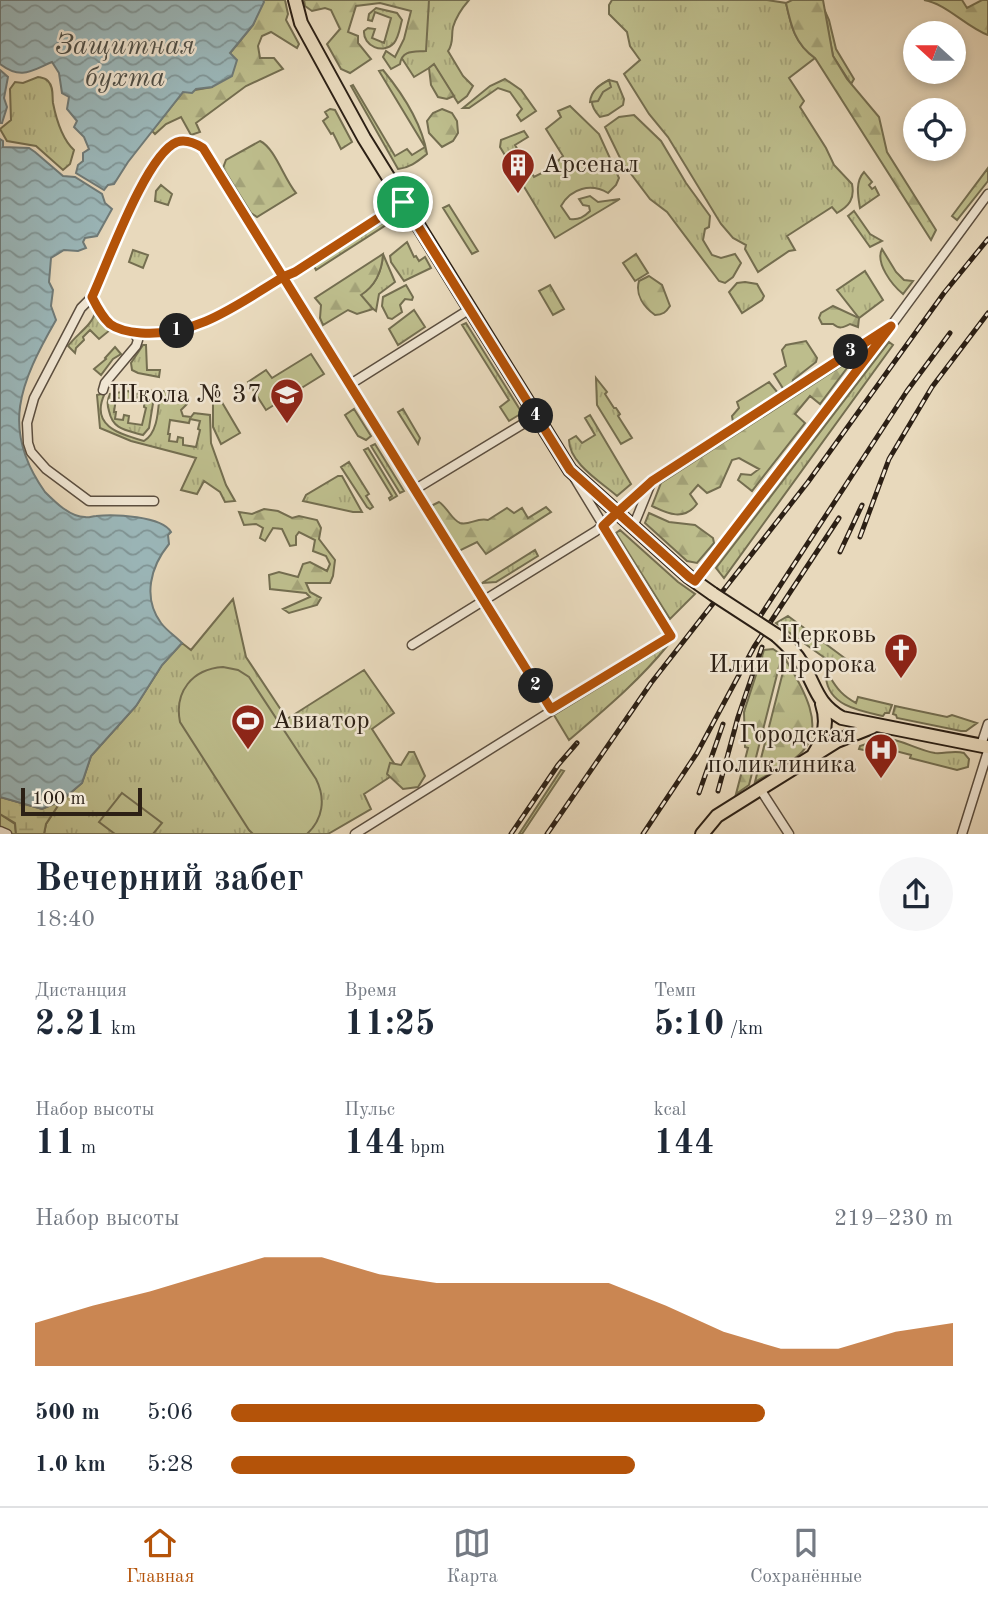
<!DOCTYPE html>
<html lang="ru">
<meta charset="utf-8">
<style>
body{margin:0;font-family:"Old Standard TT",serif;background:#f6f6f7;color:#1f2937;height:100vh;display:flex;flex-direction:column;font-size:26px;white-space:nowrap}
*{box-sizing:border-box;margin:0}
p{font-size:23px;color:#747a83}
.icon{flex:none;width:38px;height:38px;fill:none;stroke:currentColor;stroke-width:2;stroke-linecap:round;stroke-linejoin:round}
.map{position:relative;height:834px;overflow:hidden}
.details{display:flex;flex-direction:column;background:#fff;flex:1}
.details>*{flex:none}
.needle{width:46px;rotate:291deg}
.controls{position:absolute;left:903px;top:21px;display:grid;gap:14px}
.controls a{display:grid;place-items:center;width:63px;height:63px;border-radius:50%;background:#fff;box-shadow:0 4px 10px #0003;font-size:35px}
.scale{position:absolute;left:21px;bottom:18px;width:121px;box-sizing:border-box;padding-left:7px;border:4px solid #2c2015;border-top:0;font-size:19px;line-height:24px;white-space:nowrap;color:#2c2015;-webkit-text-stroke:5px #f0e6d3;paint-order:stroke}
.pin{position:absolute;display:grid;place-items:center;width:60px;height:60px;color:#fff;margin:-30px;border:4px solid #fff;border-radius:50%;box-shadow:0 2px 7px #0007}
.km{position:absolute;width:35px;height:35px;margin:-18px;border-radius:50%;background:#222;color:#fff;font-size:19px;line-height:35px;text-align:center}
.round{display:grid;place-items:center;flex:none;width:74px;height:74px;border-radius:37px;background:#f6f6f7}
.overview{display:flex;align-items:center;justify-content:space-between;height:119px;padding:0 35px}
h1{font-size:38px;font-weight:600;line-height:52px}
.stats{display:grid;grid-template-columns:repeat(3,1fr);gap:10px;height:119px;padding:7px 35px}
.stats div{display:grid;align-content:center}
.stats b{font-size:35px;font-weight:600}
.stats small{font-size:19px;font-weight:400}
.stats p{font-size:19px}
.chart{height:196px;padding:14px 35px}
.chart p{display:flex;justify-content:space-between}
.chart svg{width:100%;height:126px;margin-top:7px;fill:#b45309;opacity:.7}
ul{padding:0 35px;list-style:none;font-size:23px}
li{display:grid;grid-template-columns:112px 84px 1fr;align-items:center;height:52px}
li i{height:18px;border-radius:9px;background:#b45309}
.dock{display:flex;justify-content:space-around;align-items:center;height:98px;border-top:2px solid #e0e1e3;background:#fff;font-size:19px;color:#747a83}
.dock a{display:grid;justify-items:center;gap:4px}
.dock .current{color:#b45309}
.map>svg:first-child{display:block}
</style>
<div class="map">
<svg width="988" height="834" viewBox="0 0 988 834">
<defs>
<pattern id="grass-tufts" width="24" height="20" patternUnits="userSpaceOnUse" patternTransform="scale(1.75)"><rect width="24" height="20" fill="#bdbd8c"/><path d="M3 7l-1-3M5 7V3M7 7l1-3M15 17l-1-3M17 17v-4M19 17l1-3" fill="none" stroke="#a3a278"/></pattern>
<pattern id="forest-firs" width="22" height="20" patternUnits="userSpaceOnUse" patternTransform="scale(1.75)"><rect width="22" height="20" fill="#bdbd8c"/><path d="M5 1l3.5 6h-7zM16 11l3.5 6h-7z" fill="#a3a278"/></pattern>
<pattern id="wetland-marsh" width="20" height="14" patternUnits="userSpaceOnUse" patternTransform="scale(1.75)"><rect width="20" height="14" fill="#bdbd8c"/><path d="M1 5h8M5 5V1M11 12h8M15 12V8" fill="none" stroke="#a3a278"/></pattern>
<pattern id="water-waves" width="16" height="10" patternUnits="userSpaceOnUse" patternTransform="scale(1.75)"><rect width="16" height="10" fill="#9bb8bb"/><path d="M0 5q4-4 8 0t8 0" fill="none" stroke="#7f9597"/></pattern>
</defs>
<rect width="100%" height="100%" fill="#e8d9bc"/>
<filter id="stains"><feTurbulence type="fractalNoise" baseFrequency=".00286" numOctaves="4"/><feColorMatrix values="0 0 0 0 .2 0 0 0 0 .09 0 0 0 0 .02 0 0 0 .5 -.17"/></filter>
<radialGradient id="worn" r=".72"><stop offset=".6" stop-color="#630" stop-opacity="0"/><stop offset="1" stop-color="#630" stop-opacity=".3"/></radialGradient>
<path fill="url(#grass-tufts)" stroke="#746e50" stroke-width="2" fill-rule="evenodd" d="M428,0h41c-7,8 -13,17 -16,27 -2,9 1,16 -5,24l15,25 10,10 -6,10 -9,7 -24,-38 -20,12 -13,-20 5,-4z
M612,0h155l19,3c5,23 9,41 29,55l-26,20 15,23 -4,6 26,41 8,17 18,19c3,15 -3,22 -15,29l-5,-6 -45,29 8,14 -6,1 -31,21 -13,-23 1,-4 -13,-7 -12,-14 -53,-87 -19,-23 -25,-40 16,-14 -10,-14 -3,-14 -18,-18v-9z
M376,8l21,5 5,7c-2,7 -3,17 -8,23 -11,12 -31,3 -30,-12l4,-3 7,1 -3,9 12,5 7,-25 -16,-6 -3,9 -4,-1 1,-6z
M824,9l5,11 7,29 18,30 -3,5 -18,-28z
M383,70c19,23 39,54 44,84 -9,7 -17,14 -29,15l-47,-83 2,-1 42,71 12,-7 5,6 13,-8 -46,-76z
M38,77c5,1 7,1 10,4 6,6 4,15 5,22 3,15 9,36 21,47l-4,14 -7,6 -27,-24 -29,-5 -7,-12 11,-9 -1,-31 5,-7 8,1z
M609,80l8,2 7,17 -1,6 -15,10 -8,2c-15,-16 -8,-28 9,-37z
M570,106l29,28 20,44 -3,7 -8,8c-17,-10 -37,-5 -47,13l9,13c9,1 14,-2 20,-8l-1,-5 -6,-1 -4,-6 11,-3 8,6 22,-3 -65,39 -55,-91 1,-7 23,-9 4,6 -13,8 19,32 14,-7 15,-14 -17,-27 15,-12 -3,-6z
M330,109l5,1 16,30 1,2 -11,7 -8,-16 -2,1 -8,-13 5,-4 -3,-5z
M634,115l27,26 25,42 24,33 -1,11 -4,2 -2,11 9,15 9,3 14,-4 6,9 -8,14 -8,6 -6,-2 -52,-69 -17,-13 -28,-37 -17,-35 14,-10z
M864,172l8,10 -3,3 3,4 3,-2 4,8 -19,13c-2,-12 -5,-26 4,-36z
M161,185l11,9 -4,11 -13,-4 1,-10z
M449,205l29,46 -6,3 -29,-46z
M854,211l16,23 12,7 -12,6 -22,-31z
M396,214l4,2 -84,54 -2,-4z
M407,242l7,15 2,-1 3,5 6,-4 6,11 -27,13 -13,-19 -1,-6z
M882,249l14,23 8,8 9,1 -10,13c-11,-9 -28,-31 -21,-45z
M133,250l15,5 -5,13 -14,-6z
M383,254l12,28 -16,12 -3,17 -11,-8 -5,-8c15,-8 22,-24 23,-41z
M636,254l12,19 -13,8 -12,-18z
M865,271l18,29 -24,18 -22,-28z
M745,282l12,2 7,12 -2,4 -20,13 -13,-21 8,-9z
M406,285l7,12 -1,3 -7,-1 -5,6 2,7 -10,7 -4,-1 -6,-12 1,-9z
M550,285l14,24 -11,6 -14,-24z
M414,310l11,17 -27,18 -9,-16z
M95,313l15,17 -11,9 -9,-9 -7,7 1,3 -8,8 -1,5 -7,-7c8,-11 24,-21 27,-33z
M466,323l56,90 -13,8 -9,-14 9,-7 -47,-75z
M889,342l4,3 -169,233 -8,-10z
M143,345h3l1,25h13l-1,7 -21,-4 -6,-3 -1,-7z
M115,347l6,7 -8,5 -12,16 -7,-6 12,-10 -1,-1z
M596,378l11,14 -2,2 9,14h2l4,6 -2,2 14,22 -11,6 -24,-39z
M141,390l14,1 -6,37 -6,7c-17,-5 -30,-5 -34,-24 -2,-7 -2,-10 1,-17l18,-3 8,4zM136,397l9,2 -1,8 2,1 -4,17 -14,-2 1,-7 -5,-1 -1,5 -8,-1 1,-7h-2l2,-14 19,3z
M160,391l23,1 4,2v10l-6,6 2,6 8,1 3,-4 16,2 1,28 15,42 9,16 -10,1 -5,-10 -16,-11 -7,13 -16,-4 15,-32 -65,-17 -31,-13 -3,-33 8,-2c-16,33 15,41 39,48 15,-9 14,-34 16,-50zM190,419l10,2 -2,8 2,1 -4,17 -13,-2v-7l-5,-1 -1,5 -8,-1 1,-7h-2l2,-14 19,3z
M220,399l20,34 -19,11 -8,-17v-24z
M354,409l17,27 -5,4 -8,-4 -13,-21z
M403,409l17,29 -2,6 -20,-32z
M590,415l41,69 -14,12c-16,-14 -48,-33 -48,-56l7,-4 6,7 13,-8 -10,-17z
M375,444l29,47 -4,2 -29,-47z
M368,448l29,48 -7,4 -1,-2 3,-2 -28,-46z
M349,462l20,32 -3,2 7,11 -3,2 -3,-2 -26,-40z
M338,476h4l20,36h-9l-50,-11 3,-6z
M620,530l58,52 17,12 -25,25 -54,-86z
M535,550l3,6 -42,26 -14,1z
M233,599l13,58 41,62 77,-49 30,43 -22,16 27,42 -35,23 7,15 -43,25h-284l2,-10 15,-23 21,-18 9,-27 45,-50 26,-41 20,-22 9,7z
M788,616l62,46 -14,4 -60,-43z
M668,645c-29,36 -64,65 -99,95l-15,-25z
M830,677c7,12 13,19 26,26l2,-6 34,8 -3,8h-4l-2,3c-23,-5 -54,-10 -57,-38z
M895,706l52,11 5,-2 25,8 -11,8h-5l-64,-13 -1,-3 -3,-1z
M884,738c17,1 33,12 51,15 9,1 19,-3 29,0l5,6 -1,8 -11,3 -47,-12 1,-3 -19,-5 -5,5 -28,-6 1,-3z
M561,770l3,1 -42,63h-3z"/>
<path fill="url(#forest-firs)" stroke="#746e50" stroke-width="2" d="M263,0h22l3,14 -2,6 13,24 -2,4 -26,-16 -9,4 -4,10 2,12h14l9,11 -37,17 -50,37 4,9 -9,3 -10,-18 -15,7 -11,10 -3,-3 31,-39 29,-5 18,-34 23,-28z
M304,0h125l-3,51c-13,1 -24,-1 -26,13l-9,5 -8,-12 3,-6 9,6 9,-18 7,-28 -31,-8 -24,3 -8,26 10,4v7l13,16 -21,14 -9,-4 -14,-25 13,-15 -9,-19 -6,-2 -13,3 -7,-5z
M792,0h31l10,56 14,23 32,38 8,35 49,78 -5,10 -116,-182c-20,-14 -24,-32 -29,-55z
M924,0h38l5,8 15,-8h6v35c-22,-8 -41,-31 -64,-35z
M434,64l20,32 -7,3 -9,-2 -7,-12 -2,-17z
M505,79l16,11 15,21 -15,10 -4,-6 5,-6 -12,-17 -12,-4 -29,20h-6l27,-22z
M609,80l2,7 -8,5 -5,9 -8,1c1,-11 9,-17 19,-22z
M442,109l10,4 5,8 1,12 -5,8 -11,6 -13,-14 -2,-12 6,-8z
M260,141c15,7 24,38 36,52l-39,24 -6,-4 -28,-45 3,-8z
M988,168v13l-31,39 -5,-4z
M383,254c-1,17 -8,32 -22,41l12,14 -16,5 -9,-4 -25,15 -3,-7 1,-13 -6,-7z
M649,276l13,9 8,21c-4,6 -7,9 -15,9 -11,-8 -20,-20 -16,-34z
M833,306l26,12 -1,9 -8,-3c-7,4 -11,5 -17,0h-11l-3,-6 2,-5z
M806,341l11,17 -1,4 -23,18 -1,5 -8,5 -10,-16 12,-8 -4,-16 4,-5z
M849,361l1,3 -30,40 -10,-8 -15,18 10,9 -53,68 -14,-11 3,-6 10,1 8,-6 -20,-11 -7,2 -12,27 -13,6 -9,-8 -8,9 7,10c-13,17 -29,10 -45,2l9,-23z
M769,382l9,11 -45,29 -1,-6 7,-8 -2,-6z
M439,502c8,5 13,18 21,21 9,3 17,-6 28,-3l19,-12 7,5 8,-5 6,10 18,-11 5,5 -65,42 -9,-12 -18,9 -4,-2 -24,-43z
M264,509l14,2 14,7 7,-2 18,4 4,8 -2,11 16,21 -2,16 -3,7h-24l4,9 11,6 -4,7 -28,8 -6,-4 27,-12 -4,-4 -36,-4 -1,-14 10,-3 19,5 5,-13 7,-2 17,9 3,-7 -4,-8 -13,-5 2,-11 -16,-8 -3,4v9l-6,1 -8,-17 -9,-1 -8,13 -5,-3 3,-10 -7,-4 -12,1 -5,-13 13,2z
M649,513l20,9 26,3 18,13 1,5 -17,20 -10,-2 -42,-38z
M773,649l9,6 -33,130 -13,9 12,-46 -3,-1 -1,-35 20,-62z
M786,660c15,25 41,66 16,92 -12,13 -32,21 -47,30z
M409,752h5l11,24 -7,11 -15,2 -16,-15 3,-11 11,2z
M0,814l15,10 1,10h-16z"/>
<path fill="url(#wetland-marsh)" stroke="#746e50" stroke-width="2" d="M0,797l42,12 19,-8 -15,23 -2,10h-28l-1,-11 -15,-9z"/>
<path fill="#bdbd8c" stroke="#746e50" stroke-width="2" d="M311,354l13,20 -58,36 -18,-28 18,-12 6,8z
M223,667l15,3 11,7 67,102c10,20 7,40 -9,55h-54l-4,-4 -69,-108c-6,-30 12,-53 43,-55z
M122,793l40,30 -9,11h-38l-16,-12z"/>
<path fill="url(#water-waves)" stroke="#6f7b79" stroke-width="2" d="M0,0h263l1,2 -11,23 -23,28 7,7 -5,16 -20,11 -16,2 -4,4 -9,-1 -55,70 -14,22 -6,1 -4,5 -28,-17 2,-8 5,-4v-8l6,-4 -5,-12 -10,-10 3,-6 -10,-12 2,-12 -7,-4 -3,-20 -7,-11c-21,9 -31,18 -52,2z
M0,70l8,7 -4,21 3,9 -5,16h-2z
M0,139l3,2v6l26,1 6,4 28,24 12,1 27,17 3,9 7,6 -15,27 -12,2 -2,4 3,6 -8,3 -14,-1 -13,8 -2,24 4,8 -2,16 5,14c-36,63 -56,109 -11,172 10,10 25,25 40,25 4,1 7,-1 11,-1 18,-2 66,0 75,16l-3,3 1,9c-18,22 -27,53 -8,79 5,7 14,13 21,20l-20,22 -26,41 -45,50 -9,27 -21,18 -19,8 -42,-12z"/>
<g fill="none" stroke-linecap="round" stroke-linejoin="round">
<g stroke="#5b4e3f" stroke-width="11">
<path id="street" d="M92,297c5,10 9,20 18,27 8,6 20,8 31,9 56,4 96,-29 142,-56l11,-5 109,-70
M349,385l121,-76
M103,390l2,-7 31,-37 2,-6 -4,-8
M414,490l122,-74
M154,501h-65l-43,-32 -15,-17 -3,-9 -1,-20 7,-25 47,-90 11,-11c15,-32 54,-144 85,-155 9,-3 18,1 26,6l348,561
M633,527l18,-44
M695,581l196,-255 97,-132
M412,645l184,-114 56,-50 239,-155
M981,745l7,-21
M760,789l29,45
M0,831l7,3
M355,834l316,-198 -96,-157
M962,834l26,-83"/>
</g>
<g stroke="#2c2015" stroke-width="16">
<path id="primary" d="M295,0l6,23 63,115 206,332 119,107 24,17
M776,635c10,9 20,18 27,30 13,22 14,39 39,53l146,29
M814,754c11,-16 14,-32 8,-50
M702,834l15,-18 43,-27 77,-48 35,-14"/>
</g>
<use href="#street" stroke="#f0e6d3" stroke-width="8"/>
<use href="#primary" stroke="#e8d9bc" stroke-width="12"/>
<g stroke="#2c2015" stroke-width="5">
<path id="rail" d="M860,537l29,-78 43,-72 56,-74
M840,552l22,-47
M757,621l150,-230 43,-58
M718,791l20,-74 24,-70
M699,793l24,-69
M511,834l47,-69 19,-22
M547,834l104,-151 157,-201 136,-189 44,-54
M643,834l54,-81 57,-106 85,-129"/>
</g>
<use href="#rail" stroke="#f0e6d3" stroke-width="2.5" stroke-dasharray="8" stroke-linecap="butt"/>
<g stroke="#2c2015" stroke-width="16" stroke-linecap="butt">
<path id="primary-bridge" d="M713,594l63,41"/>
</g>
<use href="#primary-bridge" stroke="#e8d9bc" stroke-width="12"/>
</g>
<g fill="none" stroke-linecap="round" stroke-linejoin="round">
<g stroke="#fff" stroke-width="14">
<path id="route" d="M403,202l-108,70 -12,5 -80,-129c-8,-5 -17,-9 -26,-6 -31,12 -70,123 -85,155 5,10 10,20 18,27 8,6 20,8 31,9 55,4 97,-29 142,-56l268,432 120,-73 -68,-110c16,-16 33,-30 49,-45l239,-155 -196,255 -6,-4 -119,-107 -167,-268"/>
</g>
<use href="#route" stroke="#b45309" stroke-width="9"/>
</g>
<defs>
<g id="building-pin" transform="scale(1.75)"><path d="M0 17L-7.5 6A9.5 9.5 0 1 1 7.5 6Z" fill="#8f2418" stroke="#f0e6d3"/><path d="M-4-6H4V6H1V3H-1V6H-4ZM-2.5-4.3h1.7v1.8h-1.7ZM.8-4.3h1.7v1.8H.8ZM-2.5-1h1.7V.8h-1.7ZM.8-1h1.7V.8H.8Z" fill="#fff"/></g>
<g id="school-pin" transform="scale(1.75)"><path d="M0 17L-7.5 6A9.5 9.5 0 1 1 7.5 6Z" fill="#8f2418" stroke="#f0e6d3"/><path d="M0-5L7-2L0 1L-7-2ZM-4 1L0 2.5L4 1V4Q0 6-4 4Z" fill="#fff"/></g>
<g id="church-pin" transform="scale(1.75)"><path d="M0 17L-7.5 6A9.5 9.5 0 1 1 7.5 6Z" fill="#8f2418" stroke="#f0e6d3"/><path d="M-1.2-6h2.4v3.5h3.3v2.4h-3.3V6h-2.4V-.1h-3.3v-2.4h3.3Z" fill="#fff"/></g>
<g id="stadium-pin" transform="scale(1.75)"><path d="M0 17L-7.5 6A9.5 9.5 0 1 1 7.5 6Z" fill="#8f2418" stroke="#f0e6d3"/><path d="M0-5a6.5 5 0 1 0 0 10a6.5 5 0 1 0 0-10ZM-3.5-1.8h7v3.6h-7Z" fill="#fff"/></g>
<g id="hospital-pin" transform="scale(1.75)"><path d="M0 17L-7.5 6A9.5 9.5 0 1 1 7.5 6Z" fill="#8f2418" stroke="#f0e6d3"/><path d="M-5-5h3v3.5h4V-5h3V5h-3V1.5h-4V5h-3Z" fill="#fff"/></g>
</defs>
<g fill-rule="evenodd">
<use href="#building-pin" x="518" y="165"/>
<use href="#school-pin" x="287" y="395"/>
<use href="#church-pin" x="901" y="650"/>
<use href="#stadium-pin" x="248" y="721"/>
<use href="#hospital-pin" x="881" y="750"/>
</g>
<g text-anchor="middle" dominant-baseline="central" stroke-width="5" stroke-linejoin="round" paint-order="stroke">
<g font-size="26" fill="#2c2015" stroke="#f0e6d3" text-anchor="end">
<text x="542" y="165" text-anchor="start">Арсенал</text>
<text x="262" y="395">Школа № 37</text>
<text x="876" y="635">Церковь<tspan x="876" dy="30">Илии Пророка</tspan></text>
<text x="272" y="721" text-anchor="start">Авиатор</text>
<text x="856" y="735">Городская<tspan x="856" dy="30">поликлиника</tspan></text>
</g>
<g font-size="28" font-style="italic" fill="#4d4e47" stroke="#f0e6d3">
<text x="125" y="47">Защитная<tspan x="125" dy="32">бухта</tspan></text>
</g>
</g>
<rect width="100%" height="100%" filter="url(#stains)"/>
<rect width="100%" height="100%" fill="url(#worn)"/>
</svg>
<div class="controls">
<a><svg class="needle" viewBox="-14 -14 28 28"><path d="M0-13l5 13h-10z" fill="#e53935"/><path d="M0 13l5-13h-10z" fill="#747a83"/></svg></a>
<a><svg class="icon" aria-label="locate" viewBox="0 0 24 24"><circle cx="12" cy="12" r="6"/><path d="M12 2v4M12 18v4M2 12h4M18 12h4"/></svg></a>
</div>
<div class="scale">100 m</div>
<div class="pin" style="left:403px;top:202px;background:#1e9e55"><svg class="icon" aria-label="arrive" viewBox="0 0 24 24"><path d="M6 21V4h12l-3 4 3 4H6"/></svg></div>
<b class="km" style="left:177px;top:331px">1</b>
<b class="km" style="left:536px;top:686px">2</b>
<b class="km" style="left:851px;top:352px">3</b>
<b class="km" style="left:536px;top:416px">4</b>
</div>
<section class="details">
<div class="overview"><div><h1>Вечерний забег</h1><p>18:40</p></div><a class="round"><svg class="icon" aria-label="share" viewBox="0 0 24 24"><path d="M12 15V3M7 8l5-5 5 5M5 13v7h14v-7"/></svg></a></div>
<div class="stats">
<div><p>Дистанция</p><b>2.21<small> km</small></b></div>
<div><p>Время</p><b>11:25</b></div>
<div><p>Темп</p><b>5:10<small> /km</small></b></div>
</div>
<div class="stats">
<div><p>Набор высоты</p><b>11<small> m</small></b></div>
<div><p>Пульс</p><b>144<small> bpm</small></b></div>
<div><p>kcal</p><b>144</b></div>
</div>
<div class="chart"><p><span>Набор высоты</span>219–230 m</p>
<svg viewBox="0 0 160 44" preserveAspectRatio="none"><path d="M0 44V29L10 23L20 18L30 12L40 6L50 6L60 12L70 15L80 15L90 15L100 15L110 23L120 32L130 38L140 38L150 32L160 29V44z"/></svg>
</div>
<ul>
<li><b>500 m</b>5:06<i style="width:74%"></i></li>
<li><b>1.0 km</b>5:28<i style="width:56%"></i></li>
</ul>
</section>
<nav class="dock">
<a class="current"><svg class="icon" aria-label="home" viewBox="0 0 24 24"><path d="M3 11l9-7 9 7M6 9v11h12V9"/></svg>Главная</a>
<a><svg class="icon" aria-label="map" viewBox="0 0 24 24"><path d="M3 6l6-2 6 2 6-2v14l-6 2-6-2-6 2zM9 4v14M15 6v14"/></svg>Карта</a>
<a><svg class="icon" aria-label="saved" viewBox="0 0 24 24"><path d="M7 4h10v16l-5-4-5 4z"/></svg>Сохранённые</a>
</nav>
